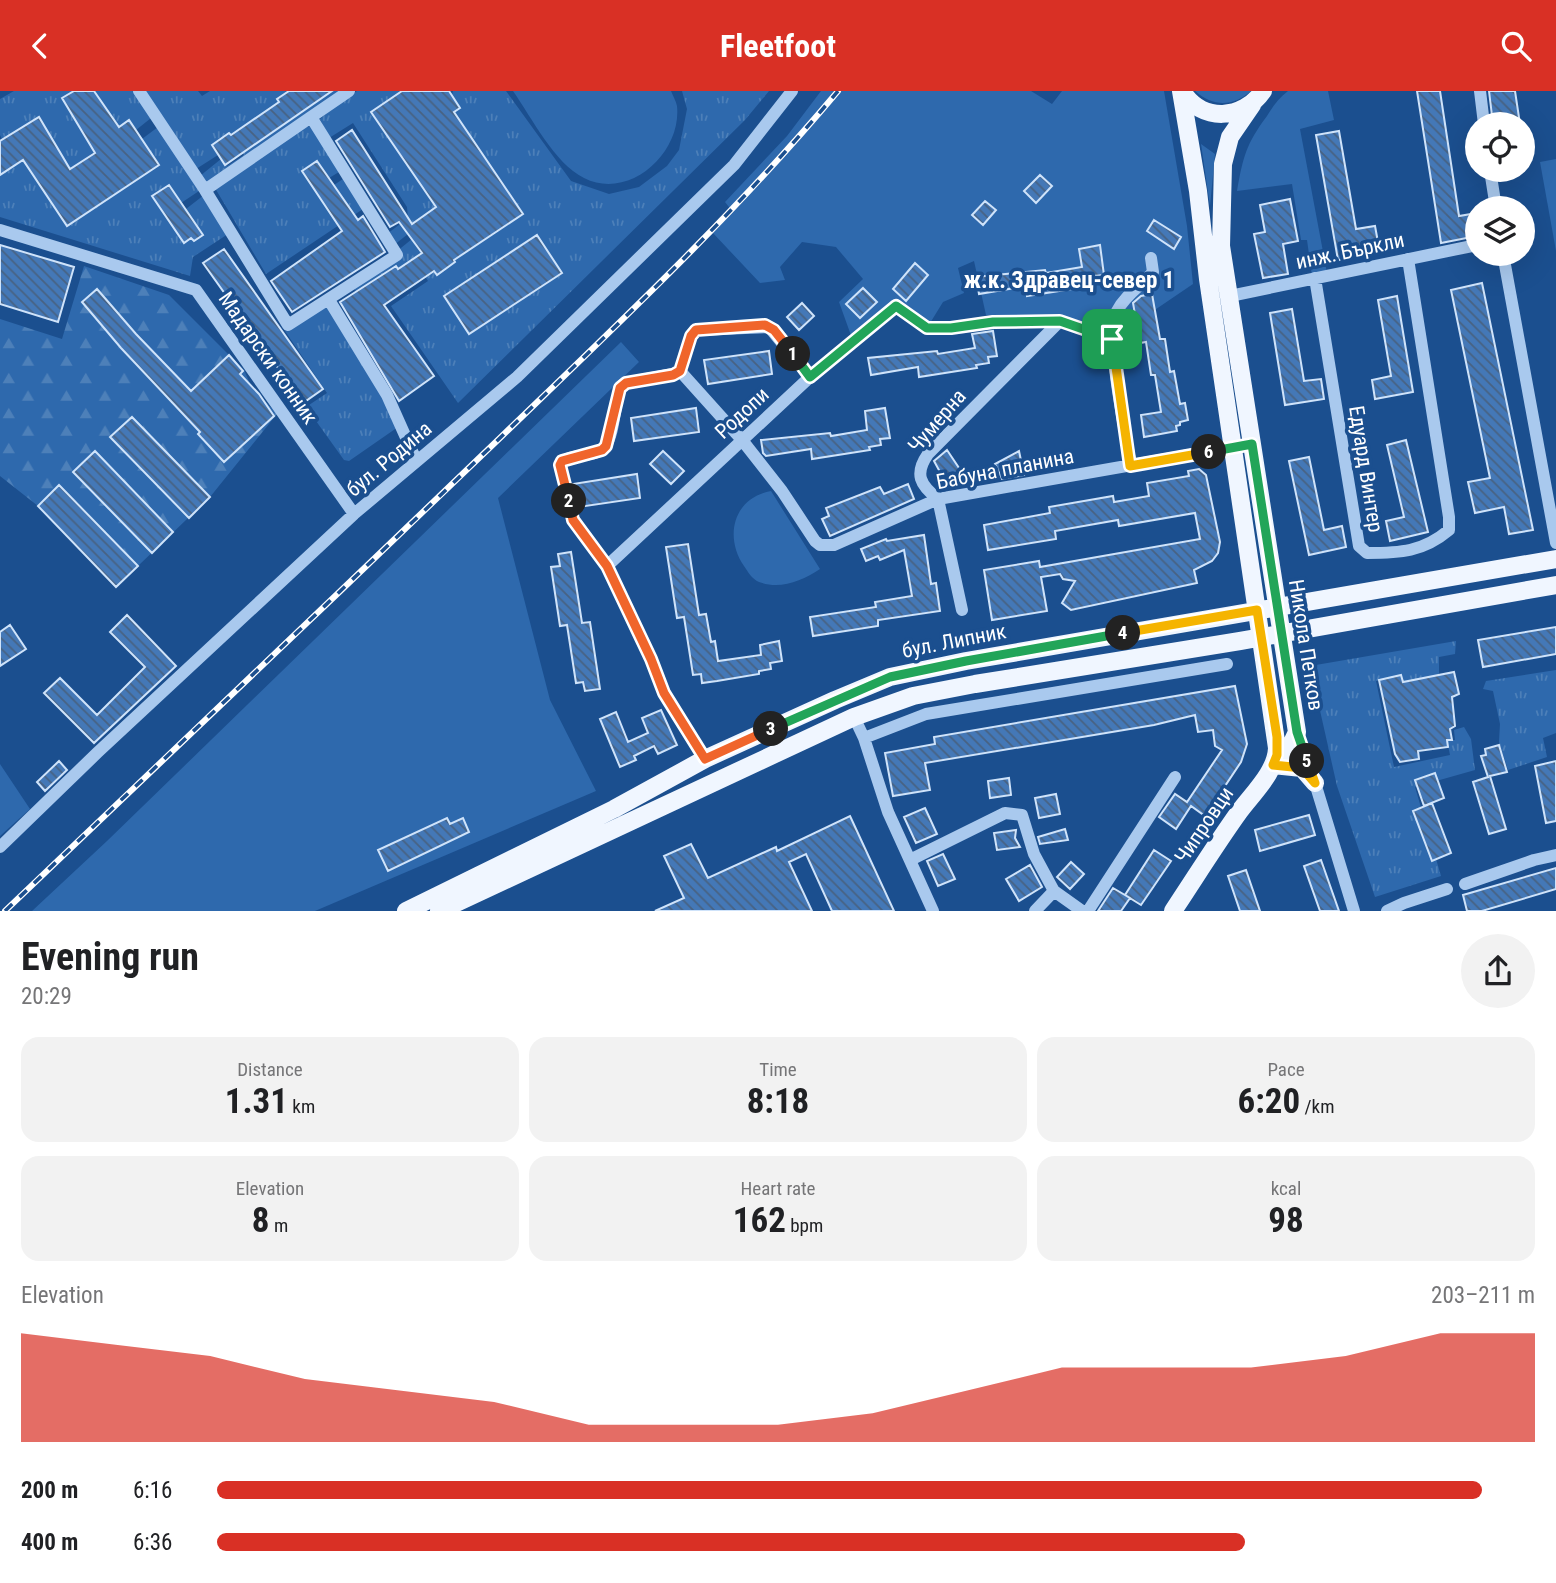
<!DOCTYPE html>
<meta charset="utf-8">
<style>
body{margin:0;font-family:"Roboto Condensed",sans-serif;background:#f2f2f2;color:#202124;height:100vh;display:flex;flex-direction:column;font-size:26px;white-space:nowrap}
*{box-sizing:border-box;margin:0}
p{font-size:23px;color:#757577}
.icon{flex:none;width:38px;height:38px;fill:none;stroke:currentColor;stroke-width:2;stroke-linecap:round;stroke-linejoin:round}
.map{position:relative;height:820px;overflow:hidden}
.details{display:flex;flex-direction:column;background:#fff;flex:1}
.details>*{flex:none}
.fabs{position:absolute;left:1465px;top:21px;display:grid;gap:14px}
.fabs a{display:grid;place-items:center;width:70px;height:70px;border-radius:50%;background:#fff;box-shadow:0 7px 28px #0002;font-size:35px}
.pin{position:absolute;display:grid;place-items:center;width:60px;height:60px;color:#fff;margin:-30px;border-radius:14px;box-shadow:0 4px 10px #0006}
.km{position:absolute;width:35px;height:35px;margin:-18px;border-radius:50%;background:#222;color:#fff;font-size:19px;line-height:35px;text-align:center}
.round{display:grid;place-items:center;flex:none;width:74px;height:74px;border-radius:37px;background:#f2f2f2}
.summary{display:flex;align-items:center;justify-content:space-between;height:119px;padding:0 21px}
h1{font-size:38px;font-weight:700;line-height:52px}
.metrics{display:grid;grid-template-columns:repeat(3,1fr);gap:10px;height:119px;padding:7px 21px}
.metrics div{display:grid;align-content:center;border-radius:18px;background:#f2f2f2;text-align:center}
.metrics b{font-size:35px;font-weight:700}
.metrics small{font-size:19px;font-weight:400}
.metrics p{font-size:19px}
.chart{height:196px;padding:14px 21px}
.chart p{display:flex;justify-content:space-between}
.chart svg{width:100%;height:126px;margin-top:7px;fill:#d93025;opacity:.7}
ul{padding:0 21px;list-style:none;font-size:23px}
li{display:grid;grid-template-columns:112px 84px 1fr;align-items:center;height:52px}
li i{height:18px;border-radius:9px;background:#d93025}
header{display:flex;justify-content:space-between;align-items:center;height:91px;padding:0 21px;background:#d93025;color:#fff;font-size:32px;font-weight:700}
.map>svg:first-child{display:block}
</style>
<header><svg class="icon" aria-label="back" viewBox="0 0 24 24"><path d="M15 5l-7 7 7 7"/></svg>Fleetfoot<svg class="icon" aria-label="search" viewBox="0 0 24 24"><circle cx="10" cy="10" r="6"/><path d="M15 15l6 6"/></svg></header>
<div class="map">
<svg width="1556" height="820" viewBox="0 0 1556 820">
<defs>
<pattern id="forest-firs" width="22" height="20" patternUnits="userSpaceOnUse" patternTransform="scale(1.75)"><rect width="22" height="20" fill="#2e69ad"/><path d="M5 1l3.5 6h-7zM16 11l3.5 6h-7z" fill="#4d80b9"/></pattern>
<pattern id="park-tufts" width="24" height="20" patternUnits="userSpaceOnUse" patternTransform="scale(1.75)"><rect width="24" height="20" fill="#2e69ad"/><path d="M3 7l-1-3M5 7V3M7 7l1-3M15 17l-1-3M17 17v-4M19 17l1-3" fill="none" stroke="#4d80b9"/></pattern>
<pattern id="building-back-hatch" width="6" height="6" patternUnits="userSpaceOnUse" patternTransform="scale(1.75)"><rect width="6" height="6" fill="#4478b7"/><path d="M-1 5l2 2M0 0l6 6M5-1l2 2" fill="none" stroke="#486282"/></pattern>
</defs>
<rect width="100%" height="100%" fill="#1b4f8f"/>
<path fill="#2e69ad" d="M513,0h158c2,5 5,10 6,15 5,47 -48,95 -93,72 -30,-15 -52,-60 -71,-87z
M821,0h210l21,13 10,-13h102l23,135 6,58 -81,55 -52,-18 -74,-6 -12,-54 -16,7 6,25 -21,9 -16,26 -31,-22 -43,35 -14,-39 24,-23 -27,-32 -34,-5 -22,25 5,13 -25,3 -48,-51 20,-21 -7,-9 62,-66z
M1195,0h56c-18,16 -38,16 -56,0z
M1288,0h40l6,29 -34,9 27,144 -15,3 -5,-36h-6l-9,-56 -55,7c6,-34 9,-47 30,-75 6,-10 12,-18 21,-25z
M1201,53l14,10 -5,52z
M1556,68v92l-16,-89z
M621,251l18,20 -141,136 52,202 46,91 -281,120h-283l75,-70z
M771,400l49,78c-18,12 -40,21 -61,13 -7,-3 -11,-10 -15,-16 -20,-29 -11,-68 27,-75z
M0,673l30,45 -30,27z"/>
<path fill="url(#forest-firs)" d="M84,175l85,29 75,75 7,16 26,28 -67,83 -94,90 -78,-81 -38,-30v-157l62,20z"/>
<path fill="url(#park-tufts)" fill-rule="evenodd" d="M14,0h60l-12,8 33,54 -25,16 -32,-51 -36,21 -2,-4v-36z
M94,0h42l15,27 -15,12 -17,-3z
M145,0h53l4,5 8,-5h79l-10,11 -48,33 -2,-1 -17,11 6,10 -22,14z
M332,0h16l-139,95 -9,-10 21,-17 6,7 17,-11 -1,-2z
M357,0h45l-31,21 25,38 64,-42 -8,-13 1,-4h53l65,90 38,13 30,-7 28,-21 12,-16 8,-41 -5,-18h87l-24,29 -287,283 -67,-97 37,-25 -15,-23 -55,36 -5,-7 59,-48 25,36 18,-13 -32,-45 -18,13 3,4 -14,11 -7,-11 21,-16 -1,-11 -54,-84 -24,15 -9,-19 16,-14zM461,33l62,90 -56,38 -61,-91zM536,144l26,39 -93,60 -25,-38z
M311,35l28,46 -10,6 -12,-17 -15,11 31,45 15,-10 -14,-22 9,-6 20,30 -97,65 -51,-86 85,-60z
M158,36l41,64 -18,12 -12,-18 -16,11 31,47 7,-5 3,3 9,-6 -17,-26 18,-14 24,39 -35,23 -3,19 -190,-59v-42l23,-15 45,66 90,-61 -16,-26z
M327,213l68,115 3,8 -49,34 -5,-1 -38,-53 21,-14 -42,-62z
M1456,550l-1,13 -16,3v18l-36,7 -2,-7 -25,6 18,86 56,-12 -3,-15h8l-1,-10 10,-3 7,12 4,31 -60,17 26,89 -66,21 -38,-111 -27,-120z
M1556,579v63l-13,5 4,19 -39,13 -9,-28 1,-18 -7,-33 -10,-2 3,-8z"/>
<path fill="url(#building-back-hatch)" stroke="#cfe3fa" stroke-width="2" d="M74,0h20l25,36 10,-7 30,45 -92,61 -44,-66 -23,15v-34l39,-24 31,52 25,-16 -33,-55z
M289,0h43l-107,74 -13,-20 17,-12 2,2 48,-33 -2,-3z
M402,0h47l11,17 -6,4 69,102 -69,46 1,2 -18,13 -3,-4 -50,34 50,71 -35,25 -59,-99 56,-36 2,3 24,-16 -23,-31 -9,5 -54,-86 16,-11 60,94 24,-17 -65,-95z
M1417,0h23l19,125 18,-3v23l-36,7z
M1489,0h26l5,33h-27z
M1339,40l17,98 19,-3 5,27 -42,7 -22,-125z
M317,70l41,59 5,-4 22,36 -93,60 -21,-31 71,-50 -40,-60z
M1040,84l12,11 -16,17 -12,-12z
M169,94l34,50 -9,6 -3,-3 -7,5 -32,-47z
M1290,108l8,42 -15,3 5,30 -25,4 -9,-44 11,-2 -5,-27z
M985,110l11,9 -13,15 -11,-10z
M1154,129l27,17 -7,12 -27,-18z
M537,144l25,38 -93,61 -25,-38z
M0,154l74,22 -16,55 -58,-18z
M1100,154l4,30 -9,1 1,6 -12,2 1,3 -58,9 -1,-10 -47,8 -3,-17 69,-7 1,3 36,-6 -3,-18z
M224,158l99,140 -20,14 -100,-140z
M915,172l13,12 -22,26 -13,-12z
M1482,192l51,247 -24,4 -5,-27 -29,6 -7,-31 22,-4 -39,-188z
M863,197l14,14 -17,16 -14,-14z
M97,198l39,45 55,57 38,-36 14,16 -3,3 19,20 15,22 -50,46 -26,-28 2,-2 -79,-84 -39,-46z
M1152,203l8,45h5l5,33 4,-1 6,33 5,-1 3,17 -8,2v3l-4,1 1,5 -33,6 -3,-22 20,-3 -6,-37h-4l-5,-33 -6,1 -7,-40 8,-7z
M1397,205l16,96 -38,7 -3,-19 19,-4 -13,-76z
M802,212l12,13 -15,14 -12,-13z
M1292,218l12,72 17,-2 3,20 -39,6 -15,-92z
M993,240l4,25 -9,1 1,6 -13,2 1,3 -58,9 -1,-10 -47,8 -3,-17 69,-7 1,3 37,-6 -3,-14z
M769,260l3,23 -64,10 -4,-24z
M696,317l3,24 -65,9 -3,-23z
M885,317l5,30 -10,1 1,6 -12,2 1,3 -58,9 -1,-10 -45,7 -3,-3 -2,-13 69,-7 1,3 36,-6 -2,-19z
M132,326l78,80 -21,21 -79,-81z
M1406,349l22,92 -38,9 -4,-20 18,-4 -17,-72z
M947,359l16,24 -17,9 -12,-22z
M95,360l78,81 -21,21 -79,-81z
M663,360l21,20 -13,13 -21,-20z
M1019,360l5,24 -22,4 -7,-15z
M1309,366l15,73 18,-4 4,21 -37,8 -20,-94z
M1199,378l7,6 14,67 -2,11 -6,8 -18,9 3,13 -126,27 -9,-7 13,-22 -12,-2 -3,-5 -19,3 6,34 -55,9 -8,-50 55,-9 1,6 160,-28 -5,-26 -76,13 -1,-6 -63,11 1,8 -68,11 -4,-25 66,-12 -1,-6 64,-11 1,6 35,-6 -2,-13 42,-7 -1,-5z
M637,383l3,24 -61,9 -6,-23z
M908,393l6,15 -84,37 -8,-17 7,-3 -3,-8 54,-21 4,7z
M59,394l79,81 -22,21 -78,-81z
M924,444l7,49 5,-1 4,28 -62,9v6l-65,10 -3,-19 66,-10 -1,-5 37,-6 -8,-46 -24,10 -2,-4 -12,5 -5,-12 25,-10 1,2z
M688,453l11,71 7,-1 5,28 4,-1 3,20 43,-6 -1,-10 19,-4 3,20 -12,2 1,6 -12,2v3l-42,7 -15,2 -1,-9 -8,1 -9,-58 -7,1 -11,-71z
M571,461l11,71 8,-1 10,67 -15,2 -2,-9 -7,1 -9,-58 -7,1 -9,-59 9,-1 -2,-12z
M127,524l49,51 -82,77 -50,-50 16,-15 37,37 48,-48 -35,-35z
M10,534l16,24 -26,17v-34z
M1556,536v27l-73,13 -5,-27z
M1454,581l5,22 -7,3 3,29 -5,3 2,11h-5l1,7 -30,4 1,8 -19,3 -5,-8 -16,-74 22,-5 2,7z
M1235,595l12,58 -6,18 -36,54 -14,-10 -15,23 -17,-12 16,-23 12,8 35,-52 -7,-4 -2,-16 -15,2 -3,-17 -41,10 -229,38 5,27 -37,6 -8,-43 50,-9 -1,-7z
M661,619l16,35 -19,9 -4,-8 -20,10 2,4 -16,7 -20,-48 16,-7 12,30 20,-9 -6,-15z
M1499,654l8,27 -17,4 16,53 -17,5 -16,-52 15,-5 -7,-21 5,-1 -1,-6z
M59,670l8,9 -22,21 -8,-9z
M1556,670v60l-10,2 -11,-57z
M1435,682l9,25 -20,8 -9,-26z
M1009,687l2,17 -21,3 -2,-17z
M1056,703l4,20 -21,4 -4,-20z
M1432,712l19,50 -19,8 -19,-50z
M925,717l12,26 -21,9 -12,-26z
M1309,724l6,20 -55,16 -5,-21z
M850,725l44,95h-62l-26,-57 -17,8 23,49h-157l29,-13 -20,-42 27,-12 17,34 68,-31 1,4z
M447,727l3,6 13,-6 6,14 -81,39 -10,-21z
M1065,738l3,11 -28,4 -2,-7z
M1016,739l-1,8 5,9 -23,3 -3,-17z
M1154,759l17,11 -30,44 -16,-10z
M943,763l12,25 -17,7 -11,-25z
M1321,769l18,51h-19l-16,-45z
M1071,771l13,12 -14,15 -13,-12z
M1030,774l12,22 -23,14 -13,-22z
M1556,777v21l-74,22h-15l-4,-16z
M1246,779l14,41h-20l-12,-35z
M1113,797l17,10 -9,13h-23z"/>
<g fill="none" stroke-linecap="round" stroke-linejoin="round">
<path stroke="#a9c9ee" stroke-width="12" d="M139,0l66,99 83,135 109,-70 -86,-138 -106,73
M1480,0l4,33
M311,26l38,-26
M1490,79l6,38
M0,139l196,60 158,224
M1503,163l53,289
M1315,187l44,268 8,7c33,0 56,-1 82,-23v-13l-41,-258
M1230,205l247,-51
M329,209l58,95 29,65
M680,280l62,69 40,51 33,50 5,4h14l104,-46 314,-55
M1131,375c-5,-31 -27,-131 -14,-155 9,-17 24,-25 36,-39l-2,-14
M607,475l203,-189 86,-71 31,22h24l42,-6 67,-1 52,18
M962,519l-24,-111c-18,-14 -24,-25 -10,-45l132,-133
M854,626l10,21 24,74 45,99
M1297,641l18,51 39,128
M864,647l62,-24 301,-50
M705,668l-41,-66 -13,-34 -44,-93 -34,-46 -13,-55c10,-14 34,-6 45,-18 9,-12 10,-44 15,-59l6,-5 47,-9 7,-3 11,-35 5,-6 73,-3 41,50
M0,756l98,-95 256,-238 163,-137 217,-212 58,-74
M910,769l95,-47 17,2 12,39 20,37 28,20
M1465,793l69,-24 22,-5
M1035,820l19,-20
M1088,820l87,-134
M1387,820l17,-8 43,-14"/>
<path stroke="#f0f6ff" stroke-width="18" d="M1182,0c20,32 61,29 81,0
M1252,14l-22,32 -7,27 -2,82 76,486 -8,17 -13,14
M1273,674l29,3 13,15
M406,820l208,-102 91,-50 130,-59 55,-23 76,-16 590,-102
M439,820l415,-194 59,-21 62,-12 265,-43 316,-56
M1173,820c22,-33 43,-67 66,-99 14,-19 37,-40 38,-64l-69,-469 -10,-88 -17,-100"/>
<g stroke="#fff" stroke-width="6">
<path id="rail" d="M5,820c166,-159 332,-316 497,-475 116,-112 233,-222 336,-345"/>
</g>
<use href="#rail" stroke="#1b4f8f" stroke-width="3.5" stroke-dasharray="10" stroke-linecap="butt"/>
</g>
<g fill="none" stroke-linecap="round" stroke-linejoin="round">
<g stroke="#fff" stroke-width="14">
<path id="split-1" d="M793,263l17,23 86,-71 31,22h24l42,-6 67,-1 52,18"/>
</g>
<g stroke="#fff" stroke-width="14">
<path id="split-2" d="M569,410l-9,-36 2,-4 40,-11 4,-4 14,-58 6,-5 47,-8 7,-4 11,-35 5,-6 69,-5 9,5 19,24"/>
</g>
<g stroke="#fff" stroke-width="14">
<path id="split-3" d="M569,410l4,19 34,46 44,93 13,34 41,66 66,-30"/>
</g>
<g stroke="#fff" stroke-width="14">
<path id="split-4" d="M771,638l119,-52 76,-16 157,-28"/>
</g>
<g stroke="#fff" stroke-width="14">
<path id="split-5" d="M1123,542l134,-23 20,127v18l-4,10 29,3 13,15 -8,-22"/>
</g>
<g stroke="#fff" stroke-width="14">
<path id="split-6" d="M1209,361l43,-8 45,288 10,29"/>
</g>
<g stroke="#fff" stroke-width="14">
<path id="split-7" d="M1112,248l18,127 79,-14"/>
</g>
<use href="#split-1" stroke="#22a559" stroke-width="9"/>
<use href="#split-2" stroke="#f0652b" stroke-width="9"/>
<use href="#split-3" stroke="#f0652b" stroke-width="9"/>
<use href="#split-4" stroke="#22a559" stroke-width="9"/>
<use href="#split-5" stroke="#f5b400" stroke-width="9"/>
<use href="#split-6" stroke="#22a559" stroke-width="9"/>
<use href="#split-7" stroke="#f5b400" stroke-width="9"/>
</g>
<g text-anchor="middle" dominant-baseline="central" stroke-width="7" stroke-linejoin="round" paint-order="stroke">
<g font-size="21" fill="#fff" stroke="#1b4f8f">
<text transform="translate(1350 160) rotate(-12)">инж. Бъркли</text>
<text transform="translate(268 267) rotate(55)">Мадарски конник</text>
<text transform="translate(742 322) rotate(-43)">Родопи</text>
<text transform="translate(937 330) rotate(-49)">Чумерна</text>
<text transform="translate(389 368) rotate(-40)">бул. Родина</text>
<text transform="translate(1005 378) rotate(-11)">Бабуна планина</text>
<text transform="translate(1366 378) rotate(81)">Едуард Винтер</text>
<text transform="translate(954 550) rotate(-11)">бул. Липник</text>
<text transform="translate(1306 554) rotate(81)">Никола Петков</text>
<text transform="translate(1204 734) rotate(-56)">Чипровци</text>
</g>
<g font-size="23" font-weight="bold" fill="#fff" stroke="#1b4f8f">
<text x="1069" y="189">ж.к. Здравец-север 1</text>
</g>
</g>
</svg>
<div class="fabs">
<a><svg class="icon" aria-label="locate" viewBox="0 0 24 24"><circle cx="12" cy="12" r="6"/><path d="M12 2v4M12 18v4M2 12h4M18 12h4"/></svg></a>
<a><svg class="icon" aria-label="layers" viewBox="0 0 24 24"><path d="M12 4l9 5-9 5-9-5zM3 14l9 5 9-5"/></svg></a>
</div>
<div class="pin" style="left:1112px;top:248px;background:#1e9e55"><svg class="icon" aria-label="arrive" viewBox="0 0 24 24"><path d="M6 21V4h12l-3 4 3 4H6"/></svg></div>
<b class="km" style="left:793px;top:263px">1</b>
<b class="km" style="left:569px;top:410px">2</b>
<b class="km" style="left:771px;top:638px">3</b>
<b class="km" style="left:1123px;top:542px">4</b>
<b class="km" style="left:1307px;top:670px">5</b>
<b class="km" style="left:1209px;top:361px">6</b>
</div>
<section class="details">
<div class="summary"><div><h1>Evening run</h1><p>20:29</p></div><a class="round"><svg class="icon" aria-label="share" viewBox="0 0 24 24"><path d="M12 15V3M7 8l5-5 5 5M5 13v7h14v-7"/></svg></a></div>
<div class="metrics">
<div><p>Distance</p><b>1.31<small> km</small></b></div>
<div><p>Time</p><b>8:18</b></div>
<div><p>Pace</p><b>6:20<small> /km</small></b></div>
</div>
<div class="metrics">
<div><p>Elevation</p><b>8<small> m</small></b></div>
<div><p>Heart rate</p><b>162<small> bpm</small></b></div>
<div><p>kcal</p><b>98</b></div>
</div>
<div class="chart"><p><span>Elevation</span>203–211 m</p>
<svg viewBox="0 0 160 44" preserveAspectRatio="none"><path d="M0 44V6L10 10L20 14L30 22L40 26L50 30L60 38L70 38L80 38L90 34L100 26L110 18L120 18L130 18L140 14L150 6L160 6V44z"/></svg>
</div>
<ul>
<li><b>200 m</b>6:16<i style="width:96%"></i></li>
<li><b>400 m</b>6:36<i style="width:78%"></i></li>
</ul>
</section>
